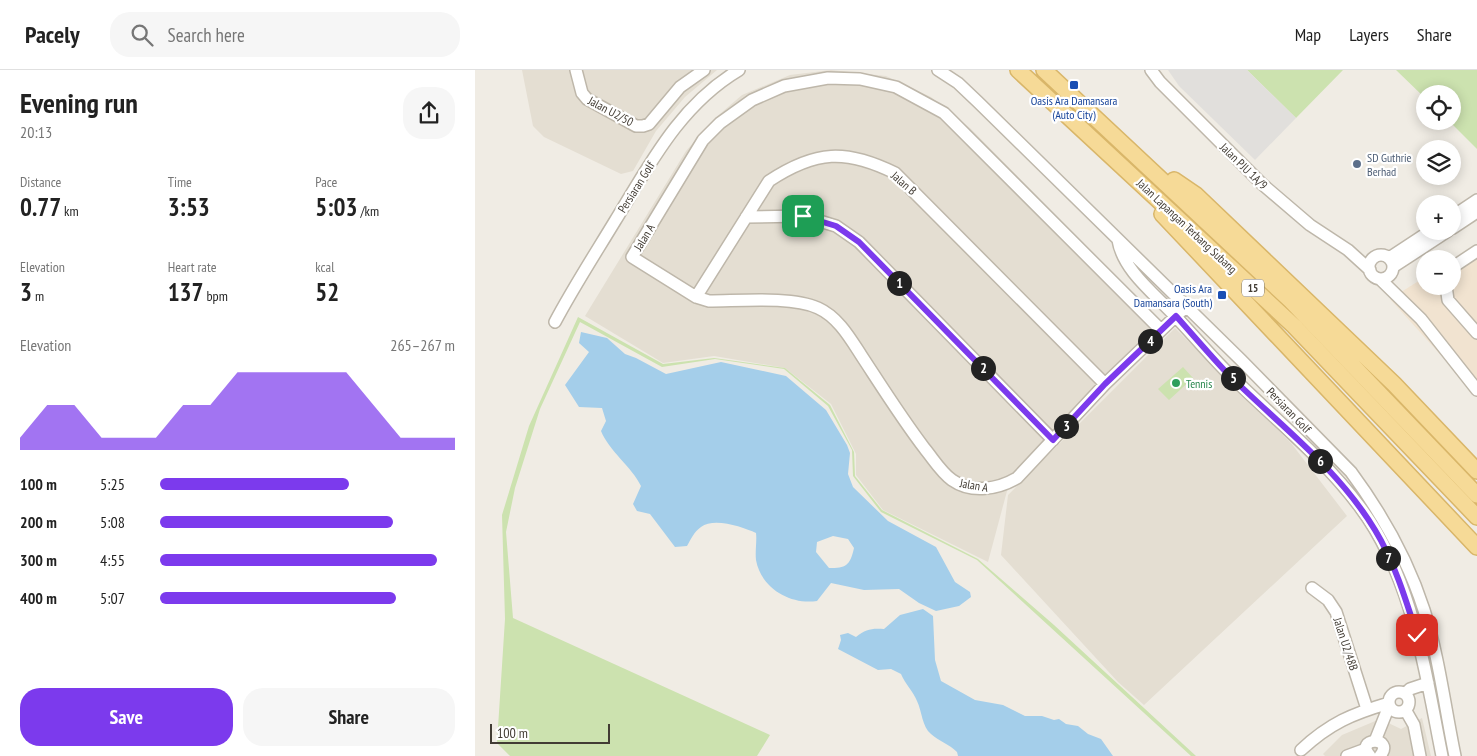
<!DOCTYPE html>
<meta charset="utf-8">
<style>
body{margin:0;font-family:"PT Sans Narrow",sans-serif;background:#f6f6f6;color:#222;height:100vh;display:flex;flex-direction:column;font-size:19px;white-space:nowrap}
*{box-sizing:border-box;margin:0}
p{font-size:16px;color:#767676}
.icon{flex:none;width:28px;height:28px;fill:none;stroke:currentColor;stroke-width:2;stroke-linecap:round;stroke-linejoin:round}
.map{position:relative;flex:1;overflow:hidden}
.sheet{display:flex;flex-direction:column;background:#fff;width:475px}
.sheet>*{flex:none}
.buttons{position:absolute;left:941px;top:15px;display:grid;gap:10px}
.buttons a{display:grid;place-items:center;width:45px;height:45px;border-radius:50%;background:#fff;box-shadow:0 2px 12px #0003;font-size:25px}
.scale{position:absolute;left:15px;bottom:12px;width:120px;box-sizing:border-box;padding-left:5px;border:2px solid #423c34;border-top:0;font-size:14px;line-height:18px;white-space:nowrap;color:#423c34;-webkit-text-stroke:4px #fff;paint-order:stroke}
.pin{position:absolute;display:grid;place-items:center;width:42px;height:42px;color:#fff;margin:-21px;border-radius:10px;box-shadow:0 2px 8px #0006}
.km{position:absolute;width:25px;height:25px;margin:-12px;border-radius:50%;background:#222;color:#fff;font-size:14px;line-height:25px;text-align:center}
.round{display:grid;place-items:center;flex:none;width:52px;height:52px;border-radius:20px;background:#f6f6f6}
.headline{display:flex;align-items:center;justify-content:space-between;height:85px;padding:0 20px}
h1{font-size:28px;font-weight:700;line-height:38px}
.metrics{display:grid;grid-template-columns:repeat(3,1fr);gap:8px;height:85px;padding:5px 20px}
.metrics div{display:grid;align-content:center}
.metrics b{font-size:25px;font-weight:700}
.metrics small{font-size:14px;font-weight:400}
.metrics p{font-size:14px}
.chart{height:140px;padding:10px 20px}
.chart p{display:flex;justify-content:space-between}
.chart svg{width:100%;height:90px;margin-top:5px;fill:#7c3aed;opacity:.7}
.button{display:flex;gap:10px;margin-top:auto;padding:10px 20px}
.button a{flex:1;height:58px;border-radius:20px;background:#7c3aed;color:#fff;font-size:20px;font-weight:700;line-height:58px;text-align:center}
.button a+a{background:#f6f6f6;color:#222}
ul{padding:0 20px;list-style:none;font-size:16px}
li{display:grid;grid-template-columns:80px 60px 1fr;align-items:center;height:38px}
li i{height:12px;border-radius:6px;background:#7c3aed}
header{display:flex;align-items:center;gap:30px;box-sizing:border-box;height:70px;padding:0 25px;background:#fff;border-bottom:1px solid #e0e0e0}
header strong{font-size:24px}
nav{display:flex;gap:28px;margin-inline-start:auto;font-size:18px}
.search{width:350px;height:45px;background:#f6f6f6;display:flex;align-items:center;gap:12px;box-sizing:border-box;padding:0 18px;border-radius:20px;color:#767676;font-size:19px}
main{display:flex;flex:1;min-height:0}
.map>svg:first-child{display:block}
</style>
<header>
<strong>Pacely</strong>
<div class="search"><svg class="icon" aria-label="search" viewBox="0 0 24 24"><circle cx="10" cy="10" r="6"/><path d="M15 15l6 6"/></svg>Search here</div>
<nav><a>Map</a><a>Layers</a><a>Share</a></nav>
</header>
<main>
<section class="sheet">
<div class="headline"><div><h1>Evening run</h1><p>20:13</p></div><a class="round"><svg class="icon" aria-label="share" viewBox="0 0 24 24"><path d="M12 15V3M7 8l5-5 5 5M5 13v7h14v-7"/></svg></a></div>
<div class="metrics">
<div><p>Distance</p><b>0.77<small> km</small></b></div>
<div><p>Time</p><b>3:53</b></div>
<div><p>Pace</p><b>5:03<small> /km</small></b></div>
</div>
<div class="metrics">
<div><p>Elevation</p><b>3<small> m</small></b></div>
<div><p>Heart rate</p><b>137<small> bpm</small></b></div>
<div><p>kcal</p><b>52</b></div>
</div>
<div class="chart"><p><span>Elevation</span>265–267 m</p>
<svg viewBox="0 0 160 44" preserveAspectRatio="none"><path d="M0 44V38L10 22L20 22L30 38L40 38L50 38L60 22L70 22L80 6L90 6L100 6L110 6L120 6L130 22L140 38L150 38L160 38V44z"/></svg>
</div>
<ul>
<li><b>100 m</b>5:25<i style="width:64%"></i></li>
<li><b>200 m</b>5:08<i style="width:79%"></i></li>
<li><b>300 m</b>4:55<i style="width:94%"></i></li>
<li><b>400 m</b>5:07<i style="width:80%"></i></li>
</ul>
<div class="button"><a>Save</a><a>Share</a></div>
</section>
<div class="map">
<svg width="1002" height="686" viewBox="0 0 1002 686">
<rect width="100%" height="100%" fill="#f0ece4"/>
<path fill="#e4ded2" d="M47,0h195l-32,27 -29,34 -23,40 -12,3 -77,-37 -11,-11z
M356,0l55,6 45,21 39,31 199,202 -162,161 -19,71 -105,-52 -27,-35v-21l-25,-50 -46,-36 -71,-12 -51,7 -78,-47 101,-165 28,-32 28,-24 48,-20z
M700,258l116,115 56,73 -203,189 -26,-23 -117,-127 7,-60z
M947,648l9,38h-106l-2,-2 19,-19 38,-16 21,10z"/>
<path fill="#f1e3d0" d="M1002,174v151l-87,-96 35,-22v9h28v-27z"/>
<path fill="#cce2af" d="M772,0h96l-47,48z
M921,0h81v79l-28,-28h4v-27h-28v4z
M103,247l85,47 51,-6 71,10 45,37 24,47 1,24 27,34 96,49 76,66 142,131h-5l-214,-196 -96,-48 -28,-36 -1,-26 -24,-44 -44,-37 -69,-10 -53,8 -82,-45 -40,87 -25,79 -9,44 7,86 257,117 -13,21h-247l-13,-13 8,-124 -3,-104 27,-89z
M708,297l10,11 -24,22 -11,-11z"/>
<path fill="#e1dfdc" d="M693,0h79l49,48 -41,42 -76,-74z"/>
<path fill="#a4ceea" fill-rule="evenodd" d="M106,262l26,6 18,16 11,4 30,16 55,-12 65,14 40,34 21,35 3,8 -2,21 5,13 35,34 48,26 19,35 15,10 1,5 -12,9 -23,5 -17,-8 -20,-14 -35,1 -33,-7 -14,18c-27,4 -56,-13 -61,-41 -1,-9 1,-19 0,-27 -13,-6 -42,-16 -55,-6 -7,5 -10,12 -14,19l-12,1 -25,-33 -13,-3 -4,-7 8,-18c-9,-19 -32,-35 -40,-55l5,-10 -4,-13 -23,-1 -14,-22 24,-33 -10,-9zM358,466l15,3 6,9c-4,18 -8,20 -25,20l-13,-16 1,-10z
M448,539l10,7 2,44 6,21 34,19 28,5 22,11h17l12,4 5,-1 7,5 12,2 10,8 13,5 12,17h-155l-1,-4c-8,-8 -18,-11 -26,-18 -9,-7 -9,-23 -14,-33 -4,-10 -12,-17 -16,-27l-10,-5 -13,1 -40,-21 3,-9 -1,-5 8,-2 8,4c10,-8 16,-9 28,-8l16,-14z"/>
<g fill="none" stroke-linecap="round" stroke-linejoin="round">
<g stroke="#beb7aa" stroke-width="14">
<path id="minor" d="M101,0l6,23 5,6 49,27h7l6,-2 31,-37 24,-17
M463,0l20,13 20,19 263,258 110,112c31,42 57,88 73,138 15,47 21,98 31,146
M676,0l9,12 102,102 48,41 38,25 22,20
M978,146l24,-16
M271,147l57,-1 33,10 23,16 194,198
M978,158l24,-16
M643,170c5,31 38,55 58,77 17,18 34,38 51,55 45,45 95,84 133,135 53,71 65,164 82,249
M894 197a12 12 0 1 1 24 0a12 12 0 1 1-24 0Z
M914,188l41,-27
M918,197l55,-36
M978,197l24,-16
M905,209l41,40 56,71
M971,216l2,14 29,33
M221,227l73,-116c47,-31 77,-32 126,-8l210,211
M80,252c18,-34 40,-68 60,-101 35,-57 65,-116 124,-151
M686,260l-217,-217 -48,-26 -36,-8 -32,-1 -44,8 -32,14 -32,23 -17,17 -71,117 64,40 13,4c30,0 83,-5 109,7 20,9 32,30 43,47 21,32 41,64 64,94 9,11 16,23 27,31 20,14 46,9 65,-2l88,-94 71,-68 10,-9
M837,518l16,12 8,12 31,97
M914 632a10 10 0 1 1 20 0a10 10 0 1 1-20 0Z
M930,624l5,-5 18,-6
M931,641l8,14 6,31
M900,671l14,-35
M826,680c29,-27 51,-36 88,-47
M872,686l19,-7
M895,686c-17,-19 26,-20 10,0"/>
</g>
<g stroke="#d9b669" stroke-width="18">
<path id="major" d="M543,0l276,256 183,191
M569,0l247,231 186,194
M699,110l22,15 198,189 83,87
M687,144l315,333"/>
</g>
<use href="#minor" stroke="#fff" stroke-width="11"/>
<use href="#major" stroke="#f6da97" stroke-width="15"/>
</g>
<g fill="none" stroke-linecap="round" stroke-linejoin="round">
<g stroke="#fff" stroke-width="10">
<path id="route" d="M328,146l33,10 23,16 194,198 52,-56 71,-68c17,19 34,39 51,57 51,51 110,94 148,157 19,31 31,70 42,105"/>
</g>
<use href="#route" stroke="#7c3aed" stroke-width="6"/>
</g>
<g fill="#1a4fb4" stroke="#fff" stroke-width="2">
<rect x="594" y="10" width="10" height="10" rx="2.5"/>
<rect x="742" y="220" width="10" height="10" rx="2.5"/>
</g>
<circle fill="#5c6f8a" stroke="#fff" stroke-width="2" cx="882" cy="94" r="5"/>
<circle fill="#2e9e5b" stroke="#fff" stroke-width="2" cx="701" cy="313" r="5"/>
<g text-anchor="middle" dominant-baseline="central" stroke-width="4.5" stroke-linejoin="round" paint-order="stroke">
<rect fill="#fff" stroke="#7b7671" stroke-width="1" x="767" y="209.5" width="22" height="17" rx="4"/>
<g font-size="11" font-weight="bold" fill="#423c34">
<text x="778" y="218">15</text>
</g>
<g font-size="12" fill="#164399" stroke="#fff">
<text x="599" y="30">Oasis Ara Damansara<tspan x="599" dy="14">(Auto City)</tspan></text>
<text x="737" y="218" text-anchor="end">Oasis Ara<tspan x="737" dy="14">Damansara (South)</tspan></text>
</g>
<g font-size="12" fill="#423c34" stroke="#fff">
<text transform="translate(136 41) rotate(28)">Jalan U2/50</text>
<text transform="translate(769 96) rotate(44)">Jalan PJU 1A/9</text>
<text transform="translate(429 113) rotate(41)">Jalan B</text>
<text transform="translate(161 117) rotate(-58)">Persiaran Golf</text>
<text transform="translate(712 156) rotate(43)">Jalan Lapangan Terbang Subang</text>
<text transform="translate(169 167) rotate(-59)">Jalan A</text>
<text transform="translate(814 340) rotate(46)">Persiaran Golf</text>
<text transform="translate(499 415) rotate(10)">Jalan A</text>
<text transform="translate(871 574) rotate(72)">Jalan U2/48B</text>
</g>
<g font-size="12" fill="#4e5e75" stroke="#fff" text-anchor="start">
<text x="892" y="87">SD Guthrie<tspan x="892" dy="14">Berhad</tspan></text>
</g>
<g font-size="12" fill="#27864d" stroke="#fff" text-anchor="start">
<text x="711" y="313">Tennis</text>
</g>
</g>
</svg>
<div class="buttons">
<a><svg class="icon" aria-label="locate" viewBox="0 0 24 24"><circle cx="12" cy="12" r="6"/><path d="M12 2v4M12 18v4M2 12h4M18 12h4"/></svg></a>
<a><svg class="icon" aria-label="layers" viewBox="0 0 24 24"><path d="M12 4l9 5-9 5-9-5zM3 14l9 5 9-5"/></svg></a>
<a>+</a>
<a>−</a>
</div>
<div class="scale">100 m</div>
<div class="pin" style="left:328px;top:146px;background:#1e9e55"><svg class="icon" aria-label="arrive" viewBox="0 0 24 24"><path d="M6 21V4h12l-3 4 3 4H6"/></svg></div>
<div class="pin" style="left:942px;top:565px;background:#d93025"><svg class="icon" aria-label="check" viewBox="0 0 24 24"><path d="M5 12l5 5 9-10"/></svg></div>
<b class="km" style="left:424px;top:213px">1</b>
<b class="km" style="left:508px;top:298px">2</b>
<b class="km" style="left:591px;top:356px">3</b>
<b class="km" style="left:675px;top:271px">4</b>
<b class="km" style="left:758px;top:308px">5</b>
<b class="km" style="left:845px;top:391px">6</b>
<b class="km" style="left:913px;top:488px">7</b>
</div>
</main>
